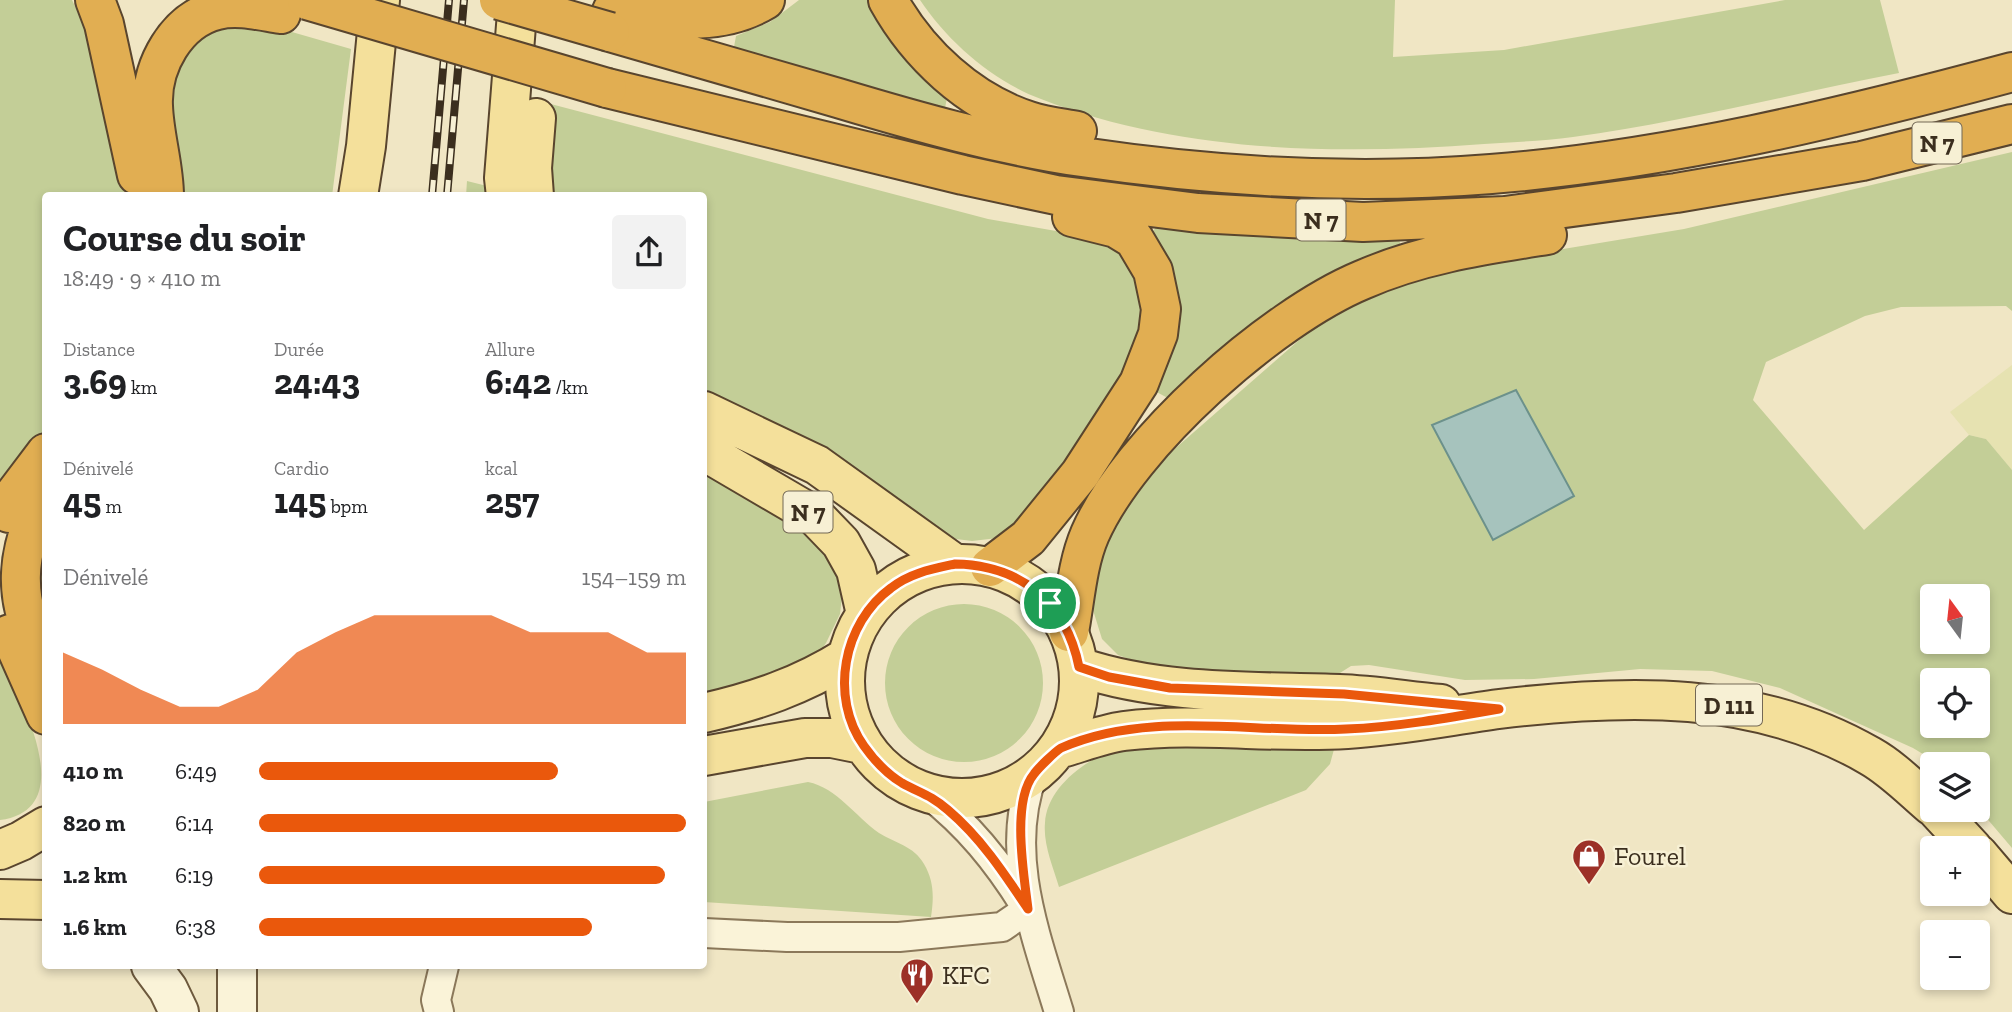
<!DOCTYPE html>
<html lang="fr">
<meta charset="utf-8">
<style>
body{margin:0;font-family:"Zilla Slab",serif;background:#f2f2f2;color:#202124;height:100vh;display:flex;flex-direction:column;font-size:26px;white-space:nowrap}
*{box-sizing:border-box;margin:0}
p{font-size:23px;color:#757577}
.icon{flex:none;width:38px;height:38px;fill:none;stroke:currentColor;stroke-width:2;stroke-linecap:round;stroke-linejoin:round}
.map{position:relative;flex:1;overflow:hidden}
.side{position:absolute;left:42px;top:192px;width:665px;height:777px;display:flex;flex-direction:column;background:#fff;border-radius:7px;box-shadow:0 4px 10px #0003}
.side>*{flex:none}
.needle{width:46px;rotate:345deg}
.controls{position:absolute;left:1920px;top:584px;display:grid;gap:14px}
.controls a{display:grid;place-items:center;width:70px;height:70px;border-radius:7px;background:#fff;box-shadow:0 4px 10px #0003;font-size:35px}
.pin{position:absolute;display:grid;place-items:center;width:60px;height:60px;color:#fff;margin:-30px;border:4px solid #fff;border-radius:50%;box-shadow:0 2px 7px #0007}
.round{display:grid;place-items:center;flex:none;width:74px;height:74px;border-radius:7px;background:#f2f2f2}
.head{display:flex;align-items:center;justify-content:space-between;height:119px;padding:0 21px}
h1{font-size:38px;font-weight:800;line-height:52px}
.figures{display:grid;grid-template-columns:repeat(3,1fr);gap:10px;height:119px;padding:7px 21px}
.figures div{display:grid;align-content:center}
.figures b{font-size:35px;font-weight:800}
.figures small{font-size:19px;font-weight:400}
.figures p{font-size:19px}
.chart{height:196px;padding:14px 21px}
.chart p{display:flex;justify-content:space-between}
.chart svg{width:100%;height:126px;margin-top:7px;fill:#ea580c;opacity:.7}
ul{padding:0 21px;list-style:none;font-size:23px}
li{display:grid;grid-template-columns:112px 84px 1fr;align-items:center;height:52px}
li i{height:18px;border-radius:9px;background:#ea580c}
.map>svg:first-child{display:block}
</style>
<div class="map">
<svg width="2012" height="1012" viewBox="0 0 2012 1012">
<rect width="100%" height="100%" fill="#f0e6c4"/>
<path fill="#e6e2b1" d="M2012,365v105l-26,-31 -17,-4 -19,-23z"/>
<path fill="#c3ce97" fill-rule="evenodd" d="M0,0h72l20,42 33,154h-79l-1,233 -38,48 -7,16z
M799,0h72l76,98 -2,10 -211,-61 2,-11 34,-14z
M920,0h475l-2,57 111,-7 281,-50h95l19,73c-108,21 -216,49 -326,64 -29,4 -60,5 -89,7 -147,11 -304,9 -443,-45 -48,-18 -93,-57 -121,-99z
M226,25l52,3 73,21 -19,147h-156l-8,-82 11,-58 19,-17z
M547,103l441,116 108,19 26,14 15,24 8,25 -4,27 -17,44 -73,113 -29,37 -24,16 -26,3 -24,-3 -244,-138v-204h-160z
M2012,152v159l-6,-5 -105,1 -36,9 -99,46 -13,38 111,130 105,-95 17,4 26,31v378l-34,-40v-43h-37l-28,-17 -133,-60 -68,-17 -72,-2 -106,10 -69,1 -96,-15 -18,1 -19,12 -186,-13 -28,-10 -16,-16 -9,-29 4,-38 19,-60 54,-59 151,-132 60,-35 74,-19 229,-38zM1932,597h46v45h-46zM1932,681h46v45h-46z
M467,181l28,7 1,8h-30z
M1155,228l103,7 141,3 3,15 -227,149 -22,-12 15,-27 7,-28 -25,-97z
M704,465l97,65 24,22 13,19 4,25 -2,18 -14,29 -13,19 -109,35z
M45,521v108l-5,-13 -4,-66z
M885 683a79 79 0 1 1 158 0a79 79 0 1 1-158 0Z
M0,654c18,41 83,155 0,166z
M1336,742l-6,22 -24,26 -247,97c-6,-20 -16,-43 -14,-64 2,-38 45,-66 77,-77z
M808,782c29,6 47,34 71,51 16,10 35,13 45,31 10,17 10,33 7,53l-227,-15v-100z"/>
<path fill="#a6c3bd" stroke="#6c918b" stroke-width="2" d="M1516,390l58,106 -81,44 -61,-115z"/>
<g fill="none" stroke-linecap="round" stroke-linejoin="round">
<g stroke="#8b785a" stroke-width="32">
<path id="street" d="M1033,774c-30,79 3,162 26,238
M928,794c40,31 69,67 96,110
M704,933l83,4h112l103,-10 26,-18
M439,1012l-3,-12 8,-34"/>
</g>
<g stroke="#6d593d" stroke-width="42">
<path id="secondary" d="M151,966l17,23 11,23
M237,1012v-46"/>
</g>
<g stroke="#59452e" stroke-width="42">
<path id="primary" d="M358,196l8,-50 14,-146
M506,196l-2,-18 14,-178
M534,196l-2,-28 4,-50
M704,411l113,54 138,99
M704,451l111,65 26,27 15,27 10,44
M845 681a117 117 0 1 1 234 0a117 117 0 1 1-234 0Z
M1079,667c84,28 173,24 260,27 34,1 68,7 102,10
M704,713c52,-12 97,-27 143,-56
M1058,749c22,-6 44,-15 66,-18 74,-9 148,3 223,-2 51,-3 101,-13 152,-20 126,-15 258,-19 371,47 23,13 42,33 62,50
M704,756l101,-18h27l30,6
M1937,810l36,39
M0,850l21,-9 25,-15
M1978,854l34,40
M0,899l46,1"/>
</g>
<g stroke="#59452e" stroke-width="42">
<path id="highway" d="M95,0l9,24 33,151
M888,0c30,54 81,102 141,121 15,5 32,7 48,10
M612,11c52,6 105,18 153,-11
M610,32c76,22 152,44 228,66 80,24 161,47 244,59 135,20 273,28 409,17 176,-14 350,-56 521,-102
M607,88l356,87 93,20 142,18 165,9 142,-6 171,-23 186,-32 150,-37
M164,196c0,-30 -10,-60 -11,-90 -2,-40 23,-86 64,-96 21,-5 44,1 64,4
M46,493c-31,57 -36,109 0,166
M9,513l6,-19 31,-41
M990,567l38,-29 52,-64 59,-91 19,-49 3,-25 -8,-38 -19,-32 -18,-11 -44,-11
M1069,632c6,-32 8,-68 21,-98 40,-91 181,-216 272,-254 59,-26 122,-35 185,-45
M10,634l36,81"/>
</g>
<use href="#street" stroke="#faf3d8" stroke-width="28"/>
<use href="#secondary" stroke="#faf3d8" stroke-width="38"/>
<use href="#primary" stroke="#f4e09b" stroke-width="38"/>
<use href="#highway" stroke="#e1ae52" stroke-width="38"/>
<g stroke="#3b2e1e" stroke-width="8">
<path id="rail" d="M432,196l17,-196
M447,196l17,-196"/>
</g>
<use href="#rail" stroke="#f7f0d4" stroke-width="5" stroke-dasharray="16" stroke-linecap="butt"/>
<g stroke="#59452e" stroke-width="42" stroke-linecap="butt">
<path id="highway-bridge" d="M307,0l300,88
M499,0l111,32"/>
</g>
<use href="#highway-bridge" stroke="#e1ae52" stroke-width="38"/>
</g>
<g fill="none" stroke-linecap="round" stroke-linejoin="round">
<g stroke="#fff" stroke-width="14">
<path id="route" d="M955,564c65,1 111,38 124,103l30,10 61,11 174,6 155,15c-51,9 -102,18 -153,20 -93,5 -197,-20 -285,19 -5,3 -23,20 -27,26 -23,28 -10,101 -6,135 -24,-36 -47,-71 -80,-99 -17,-15 -28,-17 -46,-27 -15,-9 -28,-23 -38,-37 -35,-49 -21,-123 27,-158 19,-15 41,-19 64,-24z"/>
</g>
<use href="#route" stroke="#ea580c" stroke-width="9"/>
</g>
<defs>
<g id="shop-pin" transform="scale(1.75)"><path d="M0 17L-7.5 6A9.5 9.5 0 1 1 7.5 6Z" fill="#9c3027" stroke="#f7f0d4"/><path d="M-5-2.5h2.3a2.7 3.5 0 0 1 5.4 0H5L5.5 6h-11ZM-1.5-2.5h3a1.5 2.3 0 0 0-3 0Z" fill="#fff"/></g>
<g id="restaurant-pin" transform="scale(1.75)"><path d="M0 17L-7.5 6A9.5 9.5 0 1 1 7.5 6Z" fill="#9c3027" stroke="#f7f0d4"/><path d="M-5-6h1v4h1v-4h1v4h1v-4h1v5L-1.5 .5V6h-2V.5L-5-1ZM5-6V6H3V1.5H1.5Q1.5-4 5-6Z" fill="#fff"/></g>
</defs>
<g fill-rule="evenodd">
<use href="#shop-pin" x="1589" y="856"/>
<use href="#restaurant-pin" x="917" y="975"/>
</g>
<g text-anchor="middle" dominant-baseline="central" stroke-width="5" stroke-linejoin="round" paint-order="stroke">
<g fill="#f7f0d4" stroke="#736855" stroke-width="2">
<rect x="1912.5" y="122.5" width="49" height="41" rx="5"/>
<rect x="1296.5" y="199.5" width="49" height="41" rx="5"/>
<rect x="783.5" y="491.5" width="49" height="41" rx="5"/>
<rect x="1696" y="684.5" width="66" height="41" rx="5"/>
</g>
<g font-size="24" font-weight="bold" fill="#3b2e1e">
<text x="1937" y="143">N 7</text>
<text x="1321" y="220">N 7</text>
<text x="808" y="512">N 7</text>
<text x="1729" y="705">D 111</text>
</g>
<g font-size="26" fill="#3b2e1e" stroke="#f7f0d4" text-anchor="start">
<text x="1614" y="856">Fourel</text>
<text x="942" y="975">KFC</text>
</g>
</g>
</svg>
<div class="controls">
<a><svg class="needle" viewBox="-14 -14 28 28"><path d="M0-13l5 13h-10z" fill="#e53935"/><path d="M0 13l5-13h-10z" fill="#757577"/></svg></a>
<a><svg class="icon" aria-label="locate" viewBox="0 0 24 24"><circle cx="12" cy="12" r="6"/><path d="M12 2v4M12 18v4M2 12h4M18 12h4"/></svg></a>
<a><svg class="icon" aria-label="layers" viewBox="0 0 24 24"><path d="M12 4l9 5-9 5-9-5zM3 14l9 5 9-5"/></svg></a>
<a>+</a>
<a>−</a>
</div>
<div class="pin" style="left:1050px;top:603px;background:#1e9e55"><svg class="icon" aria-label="arrive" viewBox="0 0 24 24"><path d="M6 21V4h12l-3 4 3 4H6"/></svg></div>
<section class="side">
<div class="head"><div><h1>Course du soir</h1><p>18:49 · 9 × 410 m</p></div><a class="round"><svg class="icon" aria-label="share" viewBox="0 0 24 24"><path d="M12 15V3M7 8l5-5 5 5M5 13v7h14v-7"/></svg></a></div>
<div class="figures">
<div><p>Distance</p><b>3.69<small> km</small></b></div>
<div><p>Durée</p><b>24:43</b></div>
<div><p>Allure</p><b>6:42<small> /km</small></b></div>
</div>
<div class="figures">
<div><p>Dénivelé</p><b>45<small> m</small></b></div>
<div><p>Cardio</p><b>145<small> bpm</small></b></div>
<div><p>kcal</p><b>257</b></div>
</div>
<div class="chart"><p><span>Dénivelé</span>154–159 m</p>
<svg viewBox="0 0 160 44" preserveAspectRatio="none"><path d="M0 44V19L10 25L20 32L30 38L40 38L50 32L60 19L70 12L80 6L90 6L100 6L110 6L120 12L130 12L140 12L150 19L160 19V44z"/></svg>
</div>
<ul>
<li><b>410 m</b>6:49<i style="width:70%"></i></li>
<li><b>820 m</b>6:14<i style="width:100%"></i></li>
<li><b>1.2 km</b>6:19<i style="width:95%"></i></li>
<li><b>1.6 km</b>6:38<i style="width:78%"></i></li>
</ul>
</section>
</div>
